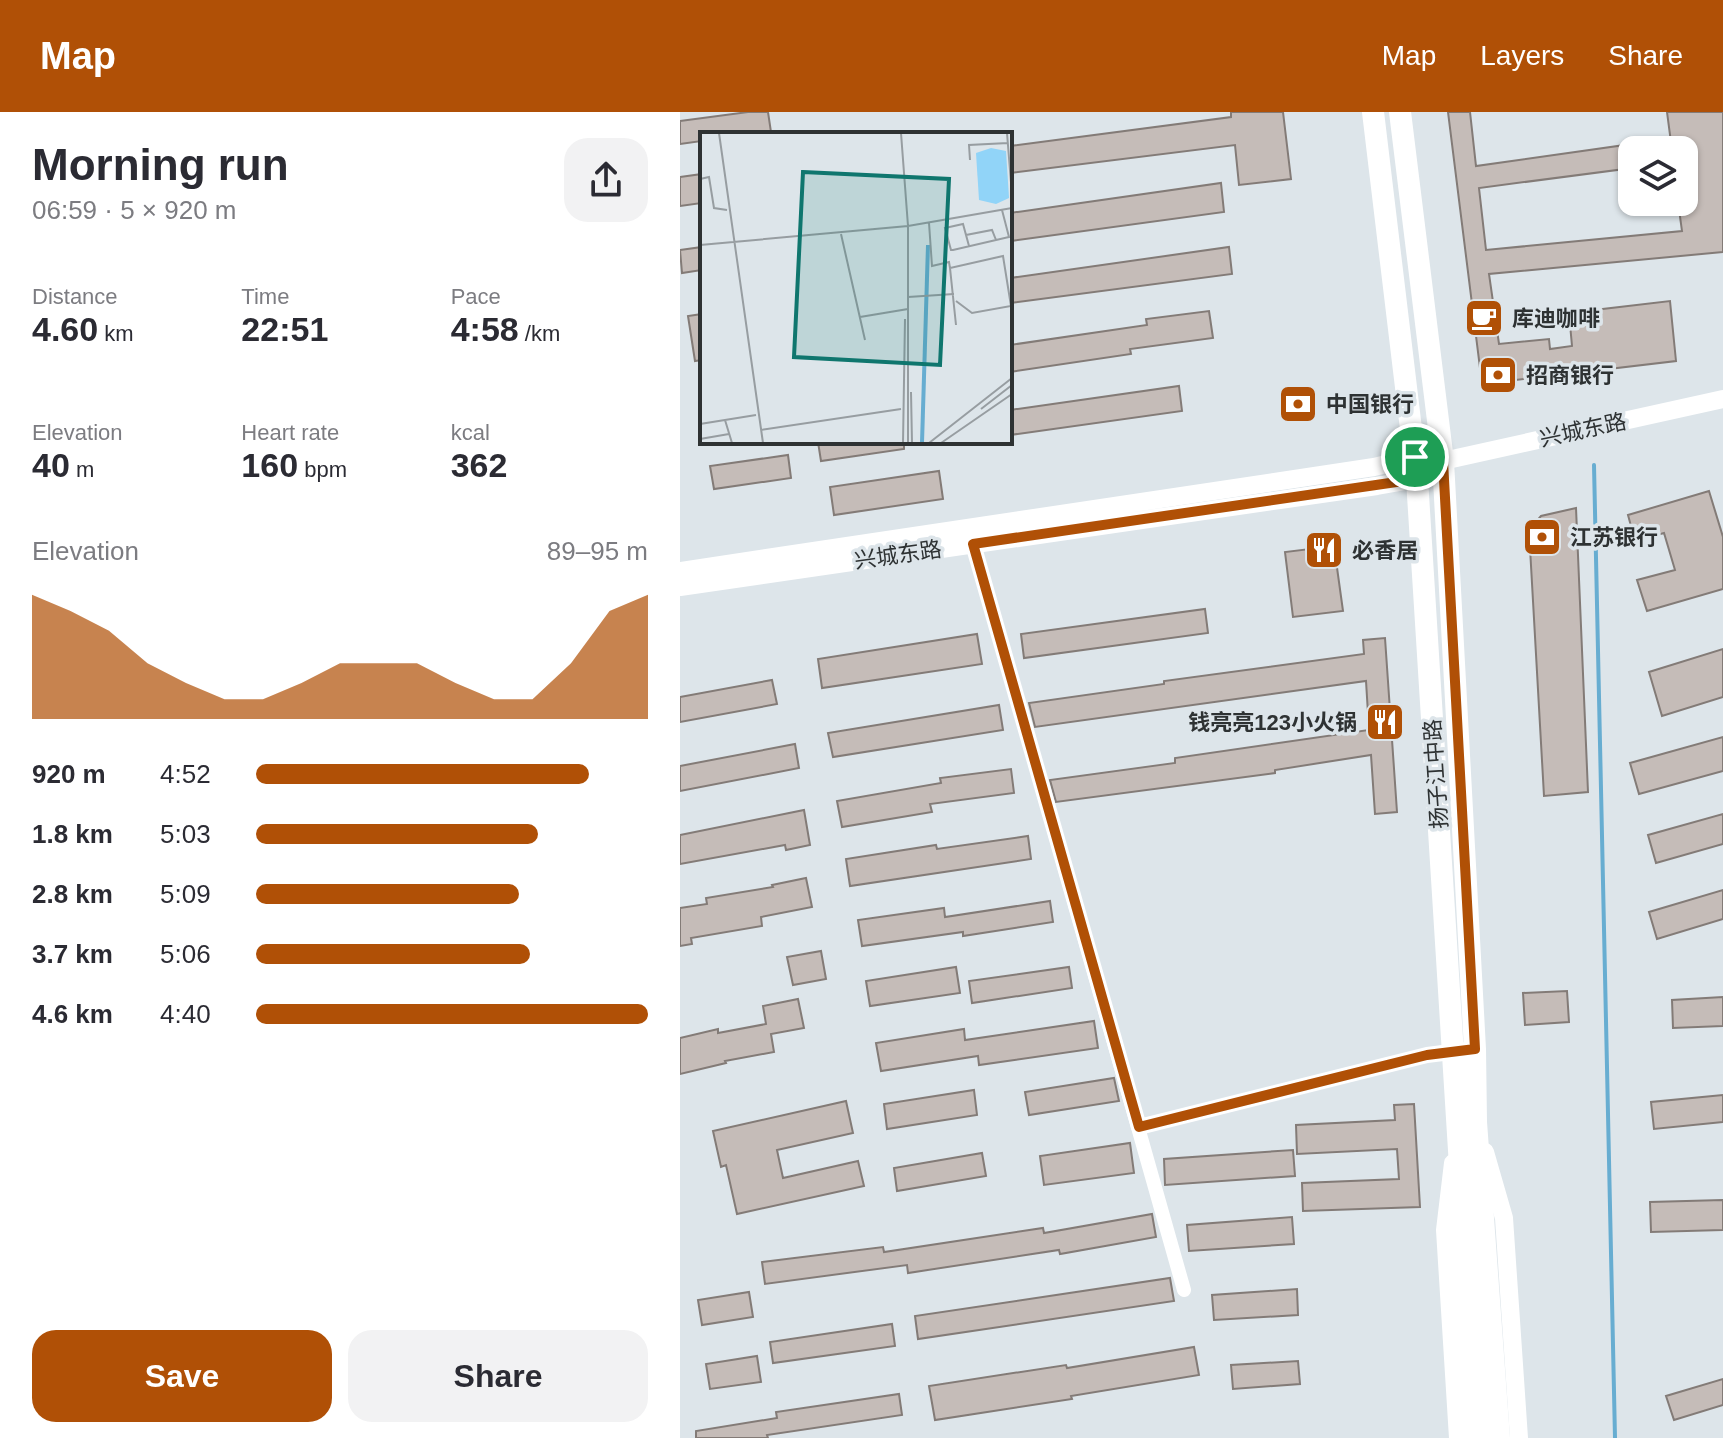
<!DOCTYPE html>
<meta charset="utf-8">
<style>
body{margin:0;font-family:Arial,"Noto Sans SC",sans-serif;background:#f2f2f3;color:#2b2b33;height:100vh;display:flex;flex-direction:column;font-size:30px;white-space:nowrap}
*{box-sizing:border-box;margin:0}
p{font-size:26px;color:#7c7c81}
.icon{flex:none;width:44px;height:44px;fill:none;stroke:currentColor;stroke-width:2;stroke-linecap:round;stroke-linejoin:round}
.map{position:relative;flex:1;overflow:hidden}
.side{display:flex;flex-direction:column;background:#fff;width:680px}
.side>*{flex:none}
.fabs{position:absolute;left:938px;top:24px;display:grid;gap:16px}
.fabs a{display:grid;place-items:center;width:80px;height:80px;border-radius:16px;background:#fff;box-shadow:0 2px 6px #0004;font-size:40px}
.pin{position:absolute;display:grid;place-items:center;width:68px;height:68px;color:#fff;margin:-34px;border:4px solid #fff;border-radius:50%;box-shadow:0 2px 8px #0007}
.round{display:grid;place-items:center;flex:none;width:84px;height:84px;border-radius:24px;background:#f2f2f3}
.headline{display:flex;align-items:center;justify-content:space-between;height:136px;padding:0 32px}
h1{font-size:44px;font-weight:700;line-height:60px}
.metrics{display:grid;grid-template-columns:repeat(3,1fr);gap:12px;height:136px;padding:8px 32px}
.metrics div{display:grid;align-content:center}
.metrics b{font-size:34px;font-weight:700}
.metrics small{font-size:22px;font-weight:400}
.metrics p{font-size:22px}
.chart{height:224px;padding:16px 32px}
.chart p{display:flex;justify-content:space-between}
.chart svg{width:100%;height:144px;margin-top:8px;fill:#b05006;opacity:.7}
.cta{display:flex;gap:16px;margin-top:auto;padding:16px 32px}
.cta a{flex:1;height:92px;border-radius:24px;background:#b05006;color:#fff;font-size:32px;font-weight:700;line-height:92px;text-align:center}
.cta a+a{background:#f2f2f3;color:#2b2b33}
ul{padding:0 32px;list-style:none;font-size:26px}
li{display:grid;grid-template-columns:128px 96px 1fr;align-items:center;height:60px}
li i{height:20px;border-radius:10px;background:#b05006}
header{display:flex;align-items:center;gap:48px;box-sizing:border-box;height:112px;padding:0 40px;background:#b05006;color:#fff}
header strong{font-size:38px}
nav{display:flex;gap:44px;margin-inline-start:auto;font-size:28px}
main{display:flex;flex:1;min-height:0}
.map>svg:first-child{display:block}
</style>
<header>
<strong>Map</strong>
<nav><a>Map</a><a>Layers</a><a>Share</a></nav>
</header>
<main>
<section class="side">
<div class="headline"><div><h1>Morning run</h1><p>06:59 · 5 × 920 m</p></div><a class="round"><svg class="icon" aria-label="share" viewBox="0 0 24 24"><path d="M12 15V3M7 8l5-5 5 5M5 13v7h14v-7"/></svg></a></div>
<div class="metrics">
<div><p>Distance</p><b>4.60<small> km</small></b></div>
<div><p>Time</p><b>22:51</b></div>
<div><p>Pace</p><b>4:58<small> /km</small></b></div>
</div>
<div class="metrics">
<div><p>Elevation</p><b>40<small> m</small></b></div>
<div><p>Heart rate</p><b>160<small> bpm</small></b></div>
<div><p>kcal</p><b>362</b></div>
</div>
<div class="chart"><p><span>Elevation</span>89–95 m</p>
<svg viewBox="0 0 160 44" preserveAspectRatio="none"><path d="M0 44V6L10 11L20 17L30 27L40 33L50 38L60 38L70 33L80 27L90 27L100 27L110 33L120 38L130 38L140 27L150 11L160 6V44z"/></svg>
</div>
<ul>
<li><b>920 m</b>4:52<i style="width:85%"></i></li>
<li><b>1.8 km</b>5:03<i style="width:72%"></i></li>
<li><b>2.8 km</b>5:09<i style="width:67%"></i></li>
<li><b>3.7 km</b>5:06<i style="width:70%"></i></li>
<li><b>4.6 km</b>4:40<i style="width:100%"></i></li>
</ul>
<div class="cta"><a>Save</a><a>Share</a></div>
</section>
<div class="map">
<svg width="1043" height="1326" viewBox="0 0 1043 1326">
<rect width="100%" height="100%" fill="#dde5ea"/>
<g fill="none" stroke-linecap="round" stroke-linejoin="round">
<path stroke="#67add1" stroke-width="4" d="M914,353l21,973"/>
</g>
<path fill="#c5bcb8" stroke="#837b77" stroke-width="2" d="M68,0h20l3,20 -69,2v7l-22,3v-23z
M551,0h52l8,67 -52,6 -4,-40 -225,28v-27l221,-29z
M768,0h22l6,54 156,-22v24l-153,20 7,62 196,-19 -4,-29h6v-52h-12l-5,-38h56v140l-234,22 10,70 50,-5 1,10 22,-3 -3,-33 101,-12 6,60 -194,23z
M22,62v29l-22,3v-29z
M541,71l3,29 -213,29 -1,-28z
M22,135v23l-20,3 -2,-23z
M549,135l3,27 -222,29v-25z
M529,199l4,27 -83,11 1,5 -121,18v-27l137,-20 -1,-6z
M22,202v46l-7,1 -7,-45z
M499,274l3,25 -172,24v-25z
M138,330h86v7l-83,12z
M108,343l3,23 -77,11 -4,-23z
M259,359l4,28 -109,16 -4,-28z
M1029,379l14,46v52l-76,22 -10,-31 38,-10 -11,-37 -29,8 -7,-26z
M896,396l12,284 -44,4 -15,-266 12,-14z
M654,434l9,65 -50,6 -8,-65z
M525,497l3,24 -184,25 -3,-24z
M297,522l5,30 -160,24 -4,-29z
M705,526l12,174 -22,2 -4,-59 -96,15v3l-219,29 -6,-22 125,-17v-5l194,-28 -3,-49 -331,46 -6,-24 135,-19v-3l200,-27 -1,-14z
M1043,537v48l-61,19 -13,-44z
M92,568l5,24 -97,18v-25z
M319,593l4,25 -170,27 -5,-24z
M1043,625v34l-84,23 -9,-31z
M115,632l4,24 -119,23v-25z
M331,657l3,24 -84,11 2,8 -90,15 -5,-26 104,-18 -1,-5z
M124,698l6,35 -24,5 -1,-5 -105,19v-29z
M1043,702v30l-67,19 -8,-28z
M348,724l3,23 -181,27 -4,-27 90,-14 1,4z
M126,766l6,29 -51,10 1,9 -71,12 1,6 -12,2v-38l27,-4 -1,-6 67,-11 -1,-2z
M1043,778v29l-66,20 -8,-27z
M370,789l3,21 -90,14v-4l-101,14 -4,-26 86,-12 1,9z
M141,839l5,28 -33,6 -6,-28z
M276,855l4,26 -90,13 -4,-25z
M389,855l3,21 -100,15 -3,-22z
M887,879l2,31 -44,3 -2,-32z
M1043,885v29l-50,2 -1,-28z
M118,887l6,29 -33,6 3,18 -49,9 1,2 -46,11v-36l38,-9v4l48,-9 -3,-18z
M414,909l4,27 -119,17 -1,-9 -97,15 -5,-28 88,-14 1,11z
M434,966l5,23 -90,14 -4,-23z
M294,978l3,25 -90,14 -3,-25z
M1043,983v27l-69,7 -3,-27z
M166,989l7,32 -76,17 6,28 75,-17 6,25 -127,28 -11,-49 -5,2 -8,-36z
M734,992l6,103 -117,4 -1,-28 97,-4 -2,-30 -100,5 -1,-29 99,-5 -1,-15z
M450,1031l4,30 -90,12 -4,-29z
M613,1038l2,26 -130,9 -1,-26z
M302,1041l4,23 -89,15 -3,-23z
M1043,1088v30l-72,2 -1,-30z
M472,1102l4,23 -96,17 -1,-4 -151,23 -1,-8 -142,19 -3,-22 121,-15 1,5 159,-24 1,5z
M612,1105l2,27 -105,7 -2,-26z
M490,1166l4,23 -256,38 -3,-23z
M617,1177l1,26 -84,5 -2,-25z
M69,1180l4,25 -51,8 -4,-25z
M212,1212l3,22 -122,17 -3,-21z
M514,1235l5,28 -128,21 1,3 -137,21 -6,-34 137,-21 1,3z
M77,1244l4,26 -51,7 -4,-25z
M618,1249l2,23 -67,5 -2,-24z
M1043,1267v26l-49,15 -8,-24z
M219,1282l3,21 -135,20 1,3h-72v-7l81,-13 -1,-6z"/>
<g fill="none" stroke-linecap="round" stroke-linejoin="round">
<path stroke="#fff" stroke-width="14" d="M293,432l211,746
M459,1015l288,-72 31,-5"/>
<path stroke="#fff" stroke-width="18" d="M0,459l694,-104 41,-10 28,4 280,-62
M0,475l697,-101 40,-7 11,-7
M805,1040l19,66 15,220
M773,1051l-8,67 13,208"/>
<path stroke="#fff" stroke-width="22" d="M693,0l44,367 60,959
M720,0l43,349 32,588 1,73 23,316"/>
</g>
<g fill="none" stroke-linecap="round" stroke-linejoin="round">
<g stroke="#fff" stroke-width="16">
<path id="route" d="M735,345l28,4 32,588 -48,6 -288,72 -166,-583 444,-65z"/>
</g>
<use href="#route" stroke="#b05006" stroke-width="10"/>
</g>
<defs>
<g id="cafe-square" transform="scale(2)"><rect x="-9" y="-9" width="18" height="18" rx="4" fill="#b05006" stroke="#dde5ea"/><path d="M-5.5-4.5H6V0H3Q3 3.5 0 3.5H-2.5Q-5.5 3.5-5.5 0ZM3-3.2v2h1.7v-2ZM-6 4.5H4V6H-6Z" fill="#fff"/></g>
<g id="bank-square" transform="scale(2)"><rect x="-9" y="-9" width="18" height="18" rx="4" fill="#b05006" stroke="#dde5ea"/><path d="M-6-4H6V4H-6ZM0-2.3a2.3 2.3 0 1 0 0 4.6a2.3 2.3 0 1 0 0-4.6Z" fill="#fff"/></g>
<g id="restaurant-square" transform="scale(2)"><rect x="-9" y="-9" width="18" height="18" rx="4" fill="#b05006" stroke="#dde5ea"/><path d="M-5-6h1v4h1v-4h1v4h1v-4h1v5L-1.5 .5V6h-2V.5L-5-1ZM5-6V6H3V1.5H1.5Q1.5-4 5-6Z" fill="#fff"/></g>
</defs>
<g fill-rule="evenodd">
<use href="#cafe-square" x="804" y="206"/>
<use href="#bank-square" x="818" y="263"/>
<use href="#bank-square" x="618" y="292"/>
<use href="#bank-square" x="862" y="425"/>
<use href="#restaurant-square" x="644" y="438"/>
<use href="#restaurant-square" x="705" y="610"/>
</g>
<g text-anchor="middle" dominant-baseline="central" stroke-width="7" stroke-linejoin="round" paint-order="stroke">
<g font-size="22" font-weight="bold" fill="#2e3233" stroke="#dde5ea" text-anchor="start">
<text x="832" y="206">库迪咖啡</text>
<text x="846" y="263">招商银行</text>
<text x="646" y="292">中国银行</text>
<text x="890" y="425">江苏银行</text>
<text x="672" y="438">必香居</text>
<text x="677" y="610" text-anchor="end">钱亮亮123小火锅</text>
</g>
<g font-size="22" fill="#2e3233" stroke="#dde5ea">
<text transform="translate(903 318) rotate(-12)">兴城东路</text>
<text transform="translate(218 443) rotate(-8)">兴城东路</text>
<text transform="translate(756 662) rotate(-94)">扬子江中路</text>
</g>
</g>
<g transform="translate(20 20)">
<rect width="312" height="312" fill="#dde5ea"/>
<path d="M291,16l15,3 3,47 -13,6 -17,-4 -3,-47z" fill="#91d4f8"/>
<path fill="none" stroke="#67add1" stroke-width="4" d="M222,311l6,-198"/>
<path fill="none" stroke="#979da1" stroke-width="2" d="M19,1l44,310M201,1l7,93v217M307,1l5,62M270,28l-1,-15 39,-2M0,47l9,-2 5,31 13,2M229,91l3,43 17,-4 1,6M141,102l24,106M266,103l26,-5 4,10M0,113l208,-19 104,-18M269,114l-6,-22 -18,4 6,22h2l56,-13 -7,-27M208,165l46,-3M256,169l16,12 39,-7 -8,-50 -53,12 6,57M160,185l48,-8M211,260l1,51M281,277l31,-24M25,288l7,23M0,292l56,-9M61,298l140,-21M0,307l29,-5M203,311l2,-124M229,311l83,-65M241,311l71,-49"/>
<path fill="#0f766e" fill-opacity="0.15" stroke="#0f766e" stroke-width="4" d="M103,40l146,7 -9,186 -146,-8z"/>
<rect width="312" height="312" fill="none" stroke="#2e3233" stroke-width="4"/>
</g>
</svg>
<div class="fabs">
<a><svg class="icon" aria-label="layers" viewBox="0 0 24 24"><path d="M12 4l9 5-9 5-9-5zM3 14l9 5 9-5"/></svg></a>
</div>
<div class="pin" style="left:735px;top:345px;background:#1e9e55"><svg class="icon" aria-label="arrive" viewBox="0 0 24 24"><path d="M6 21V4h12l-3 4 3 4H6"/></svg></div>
</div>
</main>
